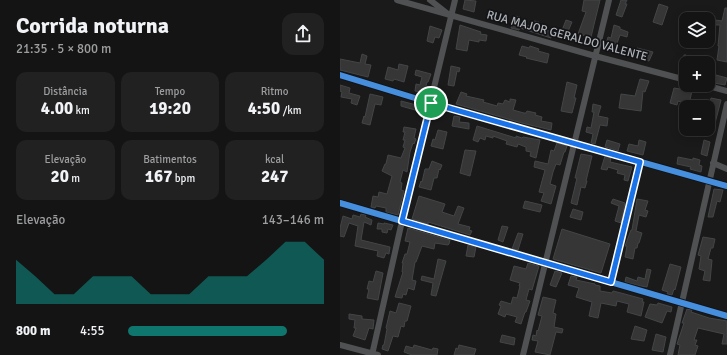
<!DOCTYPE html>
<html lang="pt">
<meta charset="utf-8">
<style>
body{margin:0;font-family:Signika,sans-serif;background:#212122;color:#f1f3f6;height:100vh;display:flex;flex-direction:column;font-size:15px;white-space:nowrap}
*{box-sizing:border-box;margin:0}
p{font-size:13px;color:#9d9ea0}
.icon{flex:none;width:22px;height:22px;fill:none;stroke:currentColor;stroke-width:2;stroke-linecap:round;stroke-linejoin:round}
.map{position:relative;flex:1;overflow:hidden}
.sheet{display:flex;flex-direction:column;background:#141414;width:340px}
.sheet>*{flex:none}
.fabs{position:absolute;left:339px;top:12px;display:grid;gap:8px}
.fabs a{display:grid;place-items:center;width:36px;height:36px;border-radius:8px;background:#141414;box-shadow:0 2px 10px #0003,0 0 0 1px #333334;font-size:20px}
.pin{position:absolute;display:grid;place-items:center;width:34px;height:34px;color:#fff;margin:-17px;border:2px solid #fff;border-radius:50%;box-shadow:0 1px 4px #0007}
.round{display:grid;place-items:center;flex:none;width:42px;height:42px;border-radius:12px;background:#212122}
.overview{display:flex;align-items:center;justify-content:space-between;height:68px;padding:0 16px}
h1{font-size:22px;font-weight:700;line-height:30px}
.figures{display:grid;grid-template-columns:repeat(3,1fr);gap:6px;height:68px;padding:4px 16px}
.figures div{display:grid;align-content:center;border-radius:10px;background:#212122;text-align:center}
.figures b{font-size:17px;font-weight:700}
.figures small{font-size:11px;font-weight:400}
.figures p{font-size:11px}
.chart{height:112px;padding:8px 16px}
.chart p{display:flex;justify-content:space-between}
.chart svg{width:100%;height:72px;margin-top:4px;fill:#0f766e;opacity:.7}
ul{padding:0 16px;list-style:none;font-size:13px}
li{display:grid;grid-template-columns:64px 48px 1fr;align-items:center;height:30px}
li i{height:10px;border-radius:5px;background:#0f766e}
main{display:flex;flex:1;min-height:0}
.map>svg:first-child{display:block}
</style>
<main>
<section class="sheet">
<div class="overview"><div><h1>Corrida noturna</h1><p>21:35 · 5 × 800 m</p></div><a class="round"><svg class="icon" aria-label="share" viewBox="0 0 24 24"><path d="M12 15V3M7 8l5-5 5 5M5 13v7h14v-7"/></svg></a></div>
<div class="figures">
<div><p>Distância</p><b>4.00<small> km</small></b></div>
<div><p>Tempo</p><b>19:20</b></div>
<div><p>Ritmo</p><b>4:50<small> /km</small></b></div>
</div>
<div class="figures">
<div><p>Elevação</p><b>20<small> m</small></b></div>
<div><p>Batimentos</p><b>167<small> bpm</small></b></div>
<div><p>kcal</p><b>247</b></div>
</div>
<div class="chart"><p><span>Elevação</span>143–146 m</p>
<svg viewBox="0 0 160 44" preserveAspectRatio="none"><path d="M0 44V17L10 27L20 38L30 38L40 27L50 27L60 27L70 38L80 38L90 38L100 27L110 27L120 27L130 17L140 6L150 6L160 17V44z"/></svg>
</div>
<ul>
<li><b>800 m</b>4:55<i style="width:81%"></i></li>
</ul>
</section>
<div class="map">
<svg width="387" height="355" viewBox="0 0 387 355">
<rect width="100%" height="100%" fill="#1a1a1a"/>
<path fill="#363637" stroke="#434546" d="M125,0l11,1 -2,11 -11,-3z
M244,0h16l-9,37 -13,-3 8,-22 -4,-1z
M281,0h6l-2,4h2l-5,13 -6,-2z
M319,4l9,3 -6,18 -9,-3z
M385,8h2v54l-10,-2 2,-14h-1l2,-21h-6l1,-5 7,1z
M175,16l5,1 -1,6 13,4 2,-6 5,1 -1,6 15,4 -2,6 -31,-10 -1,2 -8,-2z
M226,20l6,2 -6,14 -5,-3z
M120,25l21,7 -1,2 7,1 -1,6 -7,-1v2l-10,-2 -2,11 -11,-2z
M274,25l6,2v2l8,3 -1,5 -7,-2 -4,11 -9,-5 1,-4 3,1z
M90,26l12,4 -3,8 -4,-1 -2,6 -6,-2z
M182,46l7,2 1,-2 9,3 -1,2 11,3 -2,9 -21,-5 1,-1 -8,-2z
M297,48l16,4 -4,9 -14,-4z
M22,54l5,2 -2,8 6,1 -3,12 -28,-7v-11l20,4z
M344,55h2v4l11,3v1h-11v10l-6,-1z
M59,64l9,2 -4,16 -10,-3 -1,2 -8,-2 3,-12 10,3z
M111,66l9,2 -1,4 -2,-1 -3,15 -6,-1z
M76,70l15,4 -3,8h-1l-3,11 -9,-2 1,-7 4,1 2,-8 -7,-2z
M376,75l11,3 -2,7 -11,-2z
M300,79l9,2 -4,11 -2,-1 -2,20 -22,-3 2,-14 14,2z
M227,82l10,3 -3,13h2l-4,15 -11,-2z
M0,85l10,3 -1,5 11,3 -3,9 -6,-2 1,-4 -11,-2 1,-5 -2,-1z
M334,88l18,3 -3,13 -11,-3 -1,4 -7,-2z
M121,92l6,2 -1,2 18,4 -1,2 14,4 1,-3 5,1 2,-4 5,2v-3l6,1 -3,10 11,3h2l1,-2 9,2 -1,2 7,2 -1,4 11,2 -1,7 -29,-7 -66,-19z
M30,94l13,3 -2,8 -6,-1 -5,21 -8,-2 2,-7 1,1z
M371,98l10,2 -8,31 -5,-1v-18z
M61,101l23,6 -2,5 -21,-6z
M253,104l8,2 -3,10 10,2 -1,8 -7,-1 -5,19 -4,-1 2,-9 -7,-2 1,-5 4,1 3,-16h-2z
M114,116l6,1 -1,5 10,1v6l-17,-3z
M137,126l39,12v-2l6,2 1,-1 17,3 -4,18 -6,-2 1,-4 -5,-1v-4l-8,-3 -1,3 -11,-3 1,-3 -14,-5v2l-7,-2 -1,4 -5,-2 -2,4 -5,-2z
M64,127l12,2 -2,9 2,1 -2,5 -1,-1 -3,9 -3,20 -4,-2 -3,12 2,1 -1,7 3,1 -6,24 -12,-3v-4l-10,-2 -1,2 -4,-1 2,-11 5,1 1,-5 8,2 5,-18 -10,-5 3,-7h1l2,-9 13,3 4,-10 -2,-1 2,-7h-2l2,-8h-2z
M98,130l9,2 -4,17 -12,-3 2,-7 2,1z
M267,140l13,4 -2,7 -13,-4z
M299,140l7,2 -3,13 -16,-4 2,-7 9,2z
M364,140l6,2 -3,14 -6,-2z
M217,143l10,3 -2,6h-1l-4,13 -4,-1 -3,8 -3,12 6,2 -5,18 -10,-3 3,-8 -5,-1 6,-22 -11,-3 1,-6 13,3 3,-14 3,1z
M125,150l11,1 -6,25 -10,-3z
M241,154l11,2 -6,25h1l-2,7 -4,-1 -4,18 -6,-2 6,-25h-2z
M265,156l6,2 -1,4 22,5 -4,14 -4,-1 1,-5 -8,-2 1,-3 -10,-3 -1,3 -6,-1z
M338,157l15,3v-2l7,2 -1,5 3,1 -1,6 -11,-3 1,-2 -14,-3z
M92,161l10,4 -2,5 -1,-1 -2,9h-3l-3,12 -12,-3 2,-6 1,1 3,-13h4z
M374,189l9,1 -3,12 -3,-1 -4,16h-5z
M79,196l26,8 -3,8 12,4 4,-10 6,2 -6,16 12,3 -1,3 3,1 -2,4 -42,-13v2l-16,-5z
M273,199l12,4 -4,20 -6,-2 4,-15 -8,-3z
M297,199l11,2 -3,9 3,1 -2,6 -7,-2 -3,16 6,2 -3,10h-1l-1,5h-2l-2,11 -8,-2 2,-11h-2l6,-16h1z
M185,201l17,4 -2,7 -17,-4z
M233,209l10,3 -2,8 -11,-3z
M21,214l5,1 -1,2 7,3 -1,5 -7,-3 -3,18 29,7 -1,7 -3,-1 -2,5 -7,-2 1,-5 -23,-5 3,-20 -9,-3 -5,14 -4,-1v-8l3,-12 9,3 1,-4 7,2z
M38,223l6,1v-1l9,2 -2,5 -3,-1 -1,4 -5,-1v-3h-5z
M162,226l6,1 -5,15 -5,-2z
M68,228l42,12 -1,4 -1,1 -13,-2 -1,6 -12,-3 -6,16h-1l-3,18 4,1 -2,9 -6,-2 -2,7 -3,-1 -1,4 -7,-1 8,-25h-1l1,-9h-1l3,-9h2l3,-12 -5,-1z
M222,229l48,15 -9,29 -48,-14z
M178,233l5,1 -5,16 -6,-1z
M363,237l12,2 -2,9h-2l-3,11 4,1 -2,21 -7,-1 2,-9 -6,-2 2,-13 -3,-1z
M128,245l8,2 -2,10 -8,-1z
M98,259l8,2 -10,35 -5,-1 2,-12 -12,-3 1,-4 12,3z
M188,263l11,3 -7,24 -3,-1 -3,11 4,1 -4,11h-1l-4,12 -6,-2 2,-5 -11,-3 -1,3 -7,-3 3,-8 -2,-1 2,-4 10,3 2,-7 4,1 3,-12h-1l1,-3 -10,-3 4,-14 12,3z
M330,264l11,3 -6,23 -1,-1 -2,6 -5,-1 1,-2 -6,-2z
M307,269l4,1 -4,17 -6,-1 -16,-4 1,-5 11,4 1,-4 7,2z
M36,271l7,2 -5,27 -11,-2 2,-9h-2l2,-8 4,1z
M215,271l7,2 -6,14 -6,-2z
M231,276l6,1 -1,3 19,4v1l5,1v5l12,2 1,-2 8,2 22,6 -1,3h2l-3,14 -14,-4 2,-8 -12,-3 -1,5 -15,-3 -3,15 -9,-2 3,-14 -16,-5 3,-9 -11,-3z
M203,297l13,3 -3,13 3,1 -2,13 9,2 -1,4 -6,-1 -6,23 -15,-3 3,-11 -6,-1 1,-5 3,1 1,-6 1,1 4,-15 -4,-1z
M59,303l12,3 -4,15h-2l-1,6 -3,-1 -3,11 -5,-1 -5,15 -6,-2 1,-4h1l3,-16 -1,-1 4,-17 6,2z
M318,303l14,4 -1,5 -4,-1 -5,12 -17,-6 5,-13 7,1z
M347,309l5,1 -1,2 18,6 18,3v23h-5l2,-10 -26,-6 -4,12h3l-2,5 3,1 -3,9h-17l2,-10 -3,-1 7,-21h-2z
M9,314l13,2v3l12,1 -1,9 -4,-1 -4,12 -12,-4 3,-8h-2l1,-8 -6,-1z
M295,326l12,4 -3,11 -13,-2z
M316,334l10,3 -3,15 -11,-2z
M162,335l13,3 -1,7 -14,-3z
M74,345l18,5 1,-2 5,1 -1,6h-25l-8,-3 2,-6 7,2z
M119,345l17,4 -2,6h-20l2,-7 2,1z"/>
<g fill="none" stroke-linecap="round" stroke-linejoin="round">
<path stroke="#4f5153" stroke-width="6" d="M57,0l198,56 91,24
M90,0l18,14
M0,75l91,28 296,83
M365,85l22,6
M373,163l14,6
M0,203l387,113
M271,282l29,-120
M0,345l38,10
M32,355l30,-134 53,-221
M183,355l86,-355
M330,355l57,-251"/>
<g stroke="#141416" stroke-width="8">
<path id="cycleway" d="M0,75l91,28 296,83
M0,203l387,113"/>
</g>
<use href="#cycleway" stroke="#468fdf" stroke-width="6"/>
</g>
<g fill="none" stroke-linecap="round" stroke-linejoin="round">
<g stroke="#fff" stroke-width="8">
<path id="route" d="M91,103l209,59 -29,120 -209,-61z"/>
</g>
<use href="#route" stroke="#1a73e8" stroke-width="5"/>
</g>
<g text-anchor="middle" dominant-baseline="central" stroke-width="3.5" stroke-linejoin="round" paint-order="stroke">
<g font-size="12" fill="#adb3b9" stroke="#141416">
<text transform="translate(227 36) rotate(15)">RUA MAJOR GERALDO VALENTE</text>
</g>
</g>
</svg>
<div class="fabs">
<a><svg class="icon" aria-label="layers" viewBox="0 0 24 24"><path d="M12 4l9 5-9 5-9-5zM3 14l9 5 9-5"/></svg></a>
<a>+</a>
<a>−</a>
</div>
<div class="pin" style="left:91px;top:103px;background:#1e9e55"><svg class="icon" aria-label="arrive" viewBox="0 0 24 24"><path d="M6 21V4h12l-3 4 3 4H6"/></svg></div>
</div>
</main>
